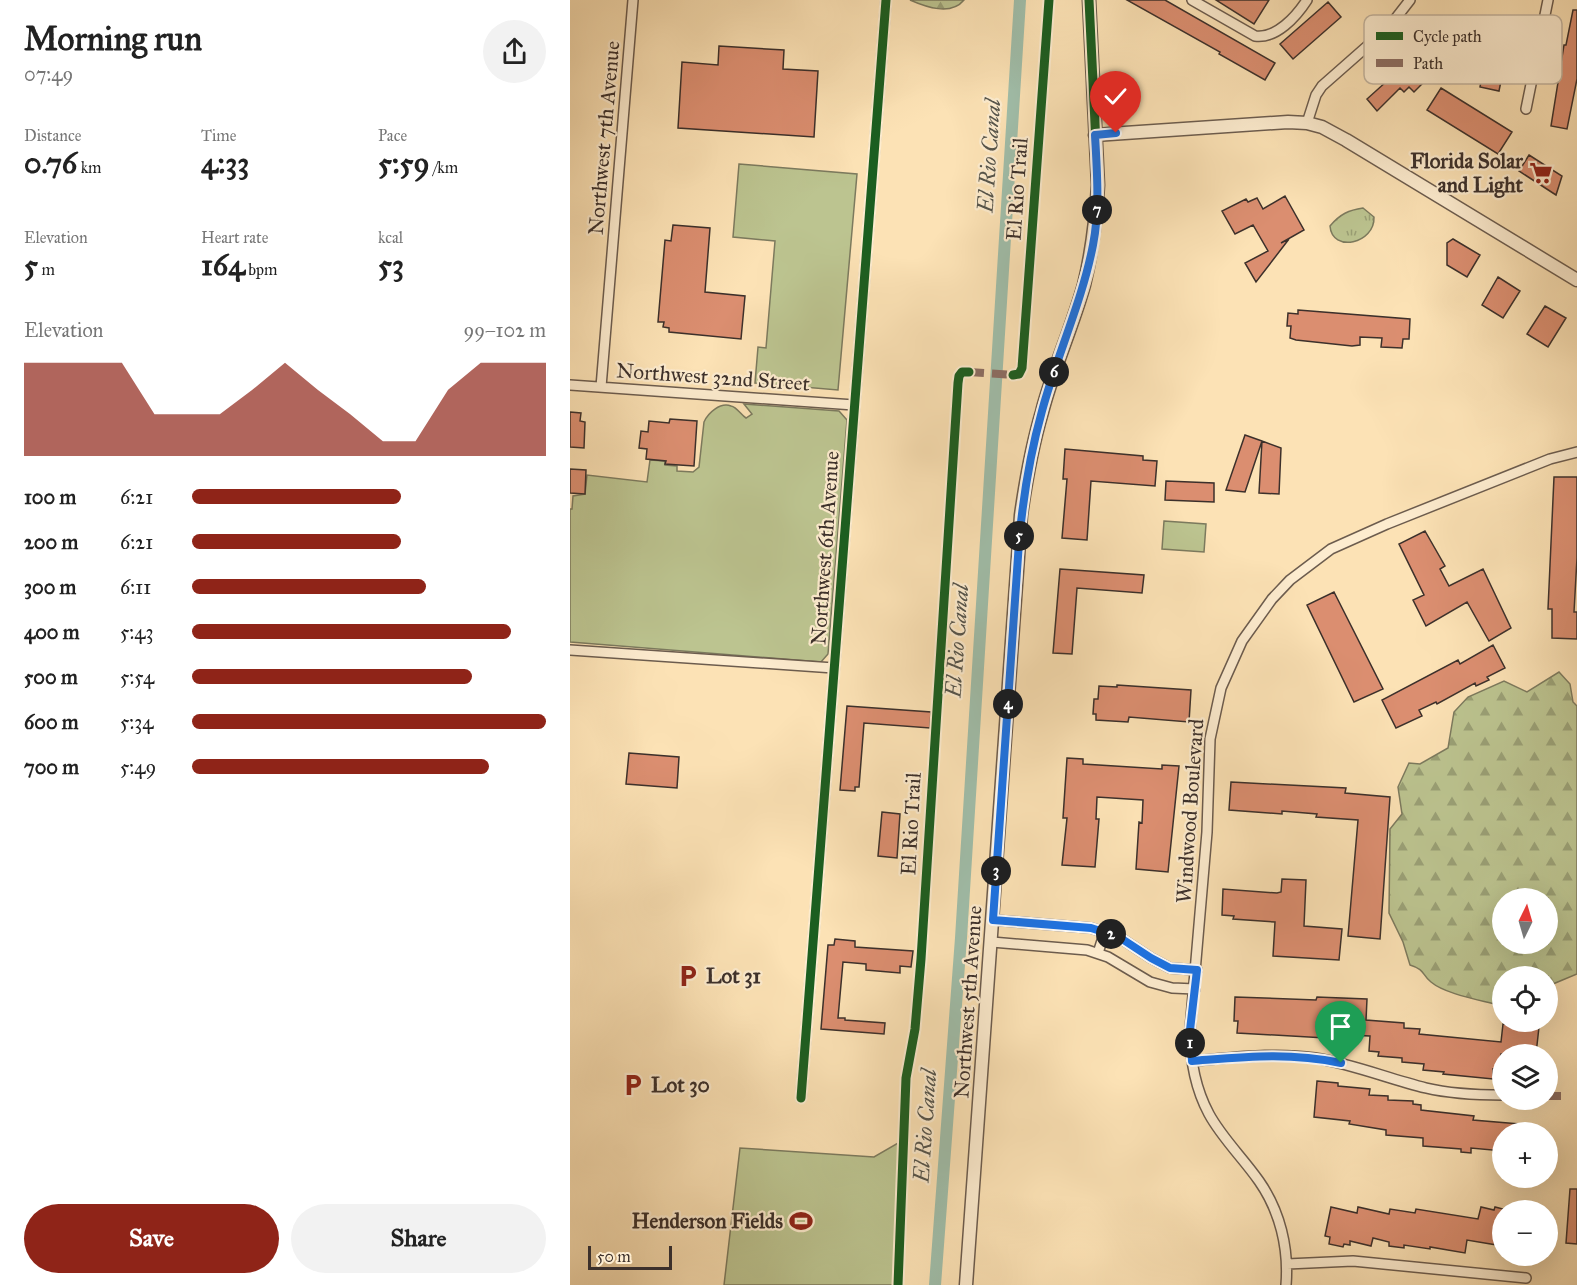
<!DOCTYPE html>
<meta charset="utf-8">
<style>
body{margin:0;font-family:"IM FELL Great Primer",serif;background:#f2f2f2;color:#222;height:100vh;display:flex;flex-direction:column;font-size:22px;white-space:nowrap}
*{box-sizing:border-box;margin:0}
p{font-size:20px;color:#767676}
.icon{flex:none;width:33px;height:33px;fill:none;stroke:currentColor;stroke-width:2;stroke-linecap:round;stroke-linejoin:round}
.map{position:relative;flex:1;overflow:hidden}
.details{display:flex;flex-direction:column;background:#fff;width:570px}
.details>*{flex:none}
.needle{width:39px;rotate:5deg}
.tools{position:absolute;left:922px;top:888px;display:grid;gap:12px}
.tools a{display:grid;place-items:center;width:66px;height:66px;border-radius:50%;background:#fff;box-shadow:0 6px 24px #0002;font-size:30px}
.scale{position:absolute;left:18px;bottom:15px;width:84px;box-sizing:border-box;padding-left:6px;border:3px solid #3c302b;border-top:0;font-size:16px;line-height:21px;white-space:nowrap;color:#3c302b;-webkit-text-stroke:4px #fdeccf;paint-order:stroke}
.pin{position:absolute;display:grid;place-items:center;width:51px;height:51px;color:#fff;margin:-62px -26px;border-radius:50% 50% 50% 0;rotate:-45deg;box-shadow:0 0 6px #0007}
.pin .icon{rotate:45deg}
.km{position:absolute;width:30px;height:30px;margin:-15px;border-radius:50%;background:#222;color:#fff;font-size:16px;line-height:30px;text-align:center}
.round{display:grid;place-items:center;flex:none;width:63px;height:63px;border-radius:32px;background:#f2f2f2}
.head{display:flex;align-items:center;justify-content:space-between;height:102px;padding:0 24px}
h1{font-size:33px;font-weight:800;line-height:45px}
.stats{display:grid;grid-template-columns:repeat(3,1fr);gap:9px;height:102px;padding:6px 24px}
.stats div{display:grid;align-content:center}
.stats b{font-size:30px;font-weight:800}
.stats small{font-size:16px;font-weight:400}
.stats p{font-size:16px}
.chart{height:168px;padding:12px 24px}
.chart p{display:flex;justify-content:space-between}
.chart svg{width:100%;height:108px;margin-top:6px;fill:#8f2418;opacity:.7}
.button{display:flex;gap:12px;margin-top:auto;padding:12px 24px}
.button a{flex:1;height:69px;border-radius:36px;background:#8f2418;color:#fff;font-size:24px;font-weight:800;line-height:69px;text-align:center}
.button a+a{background:#f2f2f2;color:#222}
ul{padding:0 24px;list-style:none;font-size:20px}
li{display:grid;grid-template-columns:96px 72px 1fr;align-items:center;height:45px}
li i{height:15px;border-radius:8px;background:#8f2418}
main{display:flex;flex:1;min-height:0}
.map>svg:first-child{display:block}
</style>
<main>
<section class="details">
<div class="head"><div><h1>Morning run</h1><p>07:49</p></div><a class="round"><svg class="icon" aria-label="share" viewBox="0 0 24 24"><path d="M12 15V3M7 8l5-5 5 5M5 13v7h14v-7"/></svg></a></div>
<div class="stats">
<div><p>Distance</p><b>0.76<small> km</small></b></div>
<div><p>Time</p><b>4:33</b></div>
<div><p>Pace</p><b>5:59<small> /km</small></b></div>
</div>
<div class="stats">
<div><p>Elevation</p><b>5<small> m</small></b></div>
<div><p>Heart rate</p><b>164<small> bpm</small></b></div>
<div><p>kcal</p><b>53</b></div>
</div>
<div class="chart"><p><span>Elevation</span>99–102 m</p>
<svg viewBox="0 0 160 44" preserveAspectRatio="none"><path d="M0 44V6L10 6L20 6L30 6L40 27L50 27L60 27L70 17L80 6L90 17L100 27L110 38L120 38L130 17L140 6L150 6L160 6V44z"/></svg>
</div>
<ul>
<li><b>100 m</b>6:21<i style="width:59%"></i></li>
<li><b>200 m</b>6:21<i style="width:59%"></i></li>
<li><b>300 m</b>6:11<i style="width:66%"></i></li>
<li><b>400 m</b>5:43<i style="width:90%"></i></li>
<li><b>500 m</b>5:54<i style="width:79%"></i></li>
<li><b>600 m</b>5:34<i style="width:100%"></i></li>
<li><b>700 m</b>5:49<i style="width:84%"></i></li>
</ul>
<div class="button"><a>Save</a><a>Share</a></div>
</section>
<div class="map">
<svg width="1007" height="1285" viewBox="0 0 1007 1285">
<defs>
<pattern id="forest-firs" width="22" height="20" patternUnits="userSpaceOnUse" patternTransform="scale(1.5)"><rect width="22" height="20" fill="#bcc490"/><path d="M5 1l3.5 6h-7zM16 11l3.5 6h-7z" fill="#9aa076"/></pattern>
<pattern id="park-tufts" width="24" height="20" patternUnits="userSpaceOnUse" patternTransform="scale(1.5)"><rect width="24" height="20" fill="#bcc490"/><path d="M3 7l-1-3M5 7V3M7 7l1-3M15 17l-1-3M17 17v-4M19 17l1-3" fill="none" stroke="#9aa076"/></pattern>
</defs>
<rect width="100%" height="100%" fill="#fce2b5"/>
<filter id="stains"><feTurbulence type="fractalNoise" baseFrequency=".00333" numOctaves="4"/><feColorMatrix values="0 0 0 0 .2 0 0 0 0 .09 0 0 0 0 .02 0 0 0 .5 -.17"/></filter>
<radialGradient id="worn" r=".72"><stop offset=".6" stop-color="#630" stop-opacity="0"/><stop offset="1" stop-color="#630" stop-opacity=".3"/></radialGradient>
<path fill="#bcc490" stroke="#7c7a5e" stroke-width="1.5" d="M169,164l118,10 -19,216 -83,-7 3,-36 8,1 9,-107 -42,-4z
M174,404l95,7 8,9 -19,234 -7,8 -251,-20v-133h2l1,-13 12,-2 2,-19 60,7 3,-22 15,1v4l12,1v5l16,1 6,-5 5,-45c4,-9 16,-20 27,-16 6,1 10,9 15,12l6,-4z
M594,521l42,3 -2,28 -42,-3z
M328,1143l-3,142h-171l16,-137 134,9z"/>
<path fill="url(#forest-firs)" stroke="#7c7a5e" stroke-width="1.5" fill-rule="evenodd" d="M340,0h54c-13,16 -38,7 -54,0z
M989,672l11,12 3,18 4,4v268l-24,10 -5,5v-13h-45v30l-5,-1c-18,-5 -53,-11 -67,-23 -10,-8 -5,-12 -21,-17l-7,-23 -14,-29 1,-84 12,-15 -4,-27 11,-24 11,1 28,-16 6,-36 14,-15 36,-16 23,11zM933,898h45v46h-45z"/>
<path fill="url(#park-tufts)" stroke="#7c7a5e" stroke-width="1.5" d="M793,208l11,9c1,27 -42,36 -44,9 10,-12 19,-16 33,-18z"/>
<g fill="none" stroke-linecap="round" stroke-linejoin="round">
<path stroke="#a0beaa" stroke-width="12" d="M365,1285l26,-347 59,-938"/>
</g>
<path fill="#db8e70" stroke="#3c302b" stroke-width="1.5" d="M557,0h38l110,63 -10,17 -46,-26 1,-2z
M646,0h53l-15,24z
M758,2l13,15 -48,42 -13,-15z
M1003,10h4v69l-10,50 -16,-3 13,-81h2z
M929,22l17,4 -5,34 -4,17 -5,-1 -3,15 -19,-4 2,-11h-3l2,-14 5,1 5,-23 4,1z
M149,46l65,4 -1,19 35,2 -4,66 -136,-9 4,-66 36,3z
M854,54l9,10 -13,12 4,6 -10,10 -5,-5 -5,5 -4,-4 -23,23 -10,-12 30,-27 4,4z
M871,88l71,44 -14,22 -71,-44z
M959,155l33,21 -6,19 -37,-24z
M715,196l19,34 -23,13 8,-4 -33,43 -11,-19 23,-12 -15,-26 -18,9 -13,-23 24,-12 2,3 9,-4 6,11z
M103,225l37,3 -5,64 40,4 -4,43 -72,-7v-4l-6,-1 1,-5h-6l7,-82 6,1z
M883,239l27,16 -13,22 -20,-12v-22z
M928,277l22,14 -17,27 -21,-13z
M975,306l21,12 -18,29 -21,-13z
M728,310l112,9 -1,20h-6l-1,9 -21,-1 1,-9 -22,-1v8l-8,1 -56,-6 -6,-2 1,-12h-4l1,-13 10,1z
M0,412l11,1 -1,8 5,1 -1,26 -14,-1z
M100,419l27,2 -3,45 -29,-2 1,-3 -20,-2 1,-10 -8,-1 2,-17 7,1 1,-11 20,2z
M675,435l17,6 -17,51 -19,-2z
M692,441l19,7 -2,46 -20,-1z
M495,449l78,7v4l14,1 -2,25 -64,-5 -4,59 -25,-2 5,-59h-4z
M0,469l16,1 -1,24 -15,-1z
M984,477h23v81l-3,54h3v27l-25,-1v-29h-4z
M596,481l48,2v19l-49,-2z
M855,531l20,35 -5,3 9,17 34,-17 28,59 -22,13 -22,-39 -41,24 -13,-26 11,-5 -25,-51z
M490,569l84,6 -2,18 -65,-5 -5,66 -19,-1z
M764,592l49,97 -29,13 -47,-97z
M923,645l12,23 -18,9 2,3 -13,6 -1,-3 -38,21 -1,-2 -17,8 3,6 -26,12 -14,-28 76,-40 2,4z
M547,685l74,5 -2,32 -60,-5 -1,5 -32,-2v-6h-3l1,-15h4l1,-13 18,1z
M277,706l84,6 -1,16 -66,-5 -5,64h-4v4l-15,-1z
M59,753l50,4 -2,31 -51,-4z
M497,758l16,1v5l79,5v-4l17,1 -11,106 -32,-3 3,-47 3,1 1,-23 -46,-3 -1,22h3l-4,48 -33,-2 5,-47h-4z
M661,782l115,6 -1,5 45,4 -10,142 -32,-3 10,-116 -42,-3 1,-3 -35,-3v3l-53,-4z
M312,812l18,2 -3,44 -19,-2z
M712,879l24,1 -2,46 38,3 -3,31 -66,-4 2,-34 -42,-3 1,-3 -12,-1 1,-26 54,4 4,-1z
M265,939l20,2v6l58,4 -2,16 -11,-1v7l-34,-3v-6l-23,-2 -5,56h7v2l40,3 -1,11 -63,-5 7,-84h6z
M665,997l81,3 1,-3 50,2 -1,21 38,3v5l16,1 -1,5 82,8 2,-18 36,3 -3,27h-35l-2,16 -6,-1v10l-50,-5 1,-2 -21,-2 1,-6 -22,-2v-4l-24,-2 1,-4 -10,-1 1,-15 -22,-1v3h-22l-89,-5 1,-12h-4z
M747,1081l21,2v3l32,3 -1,6 19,1v4l25,1v3l8,1v5l53,6 -1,4 59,5v7h-29v19l-32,-3v5l-10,-1v-3l-38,-3v-8l-37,-3v-5l-37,-6 1,-3 -36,-4z
M1000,1189h7v55l-11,-1z
M761,1207l26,6 1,-6 31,7 1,-5 25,4 1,-4 62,10 3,-12 13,3 1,-3 8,2v37l-36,-6 -2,13 -35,-6v2l-26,-4v3l-15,-2v-4l-16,-4 -2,8 -21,-5v4l-6,-1 -1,3 -14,-3 1,-7 -5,-1z"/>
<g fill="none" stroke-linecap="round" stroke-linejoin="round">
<g stroke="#6c5c4e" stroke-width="12">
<path id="minor" d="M622,0l63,36c21,3 41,-19 52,-36
M956,109l22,-109
M737,123l9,-28 6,-9 67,-59 21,-27
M0,385l284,20
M31,387l32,-387
M0,650l264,18
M423,920l98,8 28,9 32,21 19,10 27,2
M422,942l95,8 21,7 42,25 22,6 23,1
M528,953l7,-22
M622,1061c40,-3 82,-9 123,-3 38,6 74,21 111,30 25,6 51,7 77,7
M231,1098l85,-1098
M717,1264l66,-3 173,17
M716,1285c3,-37 -6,-74 -27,-104 -16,-23 -37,-43 -50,-67 -14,-26 -19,-55 -19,-84l17,-198 3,-93 11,-51 21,-47 30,-42 18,-19 41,-31 56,-25 163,-65 27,-7"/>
</g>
<g stroke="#6c5c4e" stroke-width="15">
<path id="tertiary" d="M525,135l193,-13 19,1 15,4 24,13 231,140
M396,1285l55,-770c5,-35 11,-69 21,-103 11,-43 30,-84 42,-127 8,-33 12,-65 14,-100l-9,-185"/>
</g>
<use href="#minor" stroke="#fdeccf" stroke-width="9"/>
<use href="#tertiary" stroke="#fdeccf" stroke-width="12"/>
<path stroke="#8d6e63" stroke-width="8" stroke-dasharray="15 8" stroke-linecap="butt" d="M399,372l44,3
M978,1096h13"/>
<g stroke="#fdeccf" stroke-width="13">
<path id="cycleway" d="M489,357c13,-38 29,-76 35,-116 2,-18 3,-37 4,-56l-9,-185
M443,375l6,-1 3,-6 27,-368
M231,1098l85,-1098
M328,1285l8,-207 9,-49 6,-70 37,-576 1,-7 3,-4h7"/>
</g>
<use href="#cycleway" stroke="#1b5e20" stroke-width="9"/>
</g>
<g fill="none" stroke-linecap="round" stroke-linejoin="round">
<g stroke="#fff" stroke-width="12">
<path id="route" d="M546,133l-21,2c2,37 5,74 -2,110 -11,57 -36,110 -51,166 -12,43 -19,87 -23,131l-26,378 98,8 28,9 32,21 19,10 27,2 -7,60 2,31c53,-4 96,-9 149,2"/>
</g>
<use href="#route" stroke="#1a73e8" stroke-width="8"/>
</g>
<defs>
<g id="supermarket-bare" transform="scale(1.8)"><path d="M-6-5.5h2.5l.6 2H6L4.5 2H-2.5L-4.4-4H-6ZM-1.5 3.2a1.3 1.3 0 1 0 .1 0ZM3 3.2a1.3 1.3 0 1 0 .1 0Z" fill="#8f2418" stroke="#fdeccf" stroke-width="2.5" paint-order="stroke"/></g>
<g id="parking-bare" transform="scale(1.8)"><path d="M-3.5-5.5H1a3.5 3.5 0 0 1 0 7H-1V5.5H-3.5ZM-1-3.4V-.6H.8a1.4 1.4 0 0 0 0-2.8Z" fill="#8f2418" stroke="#fdeccf" stroke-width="2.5" paint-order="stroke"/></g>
<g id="stadium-bare" transform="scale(1.8)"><path d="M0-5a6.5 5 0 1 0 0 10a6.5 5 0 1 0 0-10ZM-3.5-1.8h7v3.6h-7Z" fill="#8f2418" stroke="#fdeccf" stroke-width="2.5" paint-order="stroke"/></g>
</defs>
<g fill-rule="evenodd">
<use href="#supermarket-bare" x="971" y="173"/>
<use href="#parking-bare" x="118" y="976"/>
<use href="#parking-bare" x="63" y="1085"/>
<use href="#stadium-bare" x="231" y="1221"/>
</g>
<g text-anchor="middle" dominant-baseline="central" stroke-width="4.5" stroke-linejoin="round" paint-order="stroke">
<g font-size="21" fill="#3c302b" stroke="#fdeccf">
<text transform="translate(34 138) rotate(-85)">Northwest 7th Avenue</text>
<text transform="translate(447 189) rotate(-86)">El Rio Trail</text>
<text transform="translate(143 377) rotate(4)">Northwest 32nd Street</text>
<text transform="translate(255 548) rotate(-86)">Northwest 6th Avenue</text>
<text transform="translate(620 811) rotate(-86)">Windwood Boulevard</text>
<text transform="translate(341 824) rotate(-87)">El Rio Trail</text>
<text transform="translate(398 1002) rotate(-86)">Northwest 5th Avenue</text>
</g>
<g font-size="21" font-weight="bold" fill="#3c302b" stroke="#fdeccf" text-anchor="end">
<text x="953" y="161">Florida Solar<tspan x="953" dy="24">and Light</tspan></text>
<text x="136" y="976" text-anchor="start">Lot 31</text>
<text x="81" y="1085" text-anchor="start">Lot 30</text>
<text x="213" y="1221">Henderson Fields</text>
</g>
<g font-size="22" font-style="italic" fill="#55544b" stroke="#fdeccf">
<text transform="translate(419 156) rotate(-86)">El Rio Canal</text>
<text transform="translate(387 641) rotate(-86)">El Rio Canal</text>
<text transform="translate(355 1126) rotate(-86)">El Rio Canal</text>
</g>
</g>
<rect x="794" y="15" width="198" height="69" rx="9" fill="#fdeccf" stroke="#c3b49e" stroke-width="1.5"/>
<rect x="806" y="32" width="27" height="8" fill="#1b5e20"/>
<rect x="806" y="59" width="27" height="8" fill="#8d6e63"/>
<g font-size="16" fill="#3c302b">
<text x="843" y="42">Cycle path</text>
<text x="843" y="69">Path</text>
</g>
<rect width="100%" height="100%" filter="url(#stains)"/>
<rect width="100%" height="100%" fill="url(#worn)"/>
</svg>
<div class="tools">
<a><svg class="needle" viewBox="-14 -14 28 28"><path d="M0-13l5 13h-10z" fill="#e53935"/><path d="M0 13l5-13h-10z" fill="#767676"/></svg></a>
<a><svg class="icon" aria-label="locate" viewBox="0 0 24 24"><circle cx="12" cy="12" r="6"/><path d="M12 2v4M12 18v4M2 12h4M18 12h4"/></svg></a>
<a><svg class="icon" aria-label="layers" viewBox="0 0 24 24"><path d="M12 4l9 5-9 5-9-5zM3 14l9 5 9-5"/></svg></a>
<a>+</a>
<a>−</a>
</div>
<div class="scale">50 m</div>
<div class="pin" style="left:771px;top:1063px;background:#1e9e55"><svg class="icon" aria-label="arrive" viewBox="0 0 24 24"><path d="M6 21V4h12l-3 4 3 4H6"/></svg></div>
<div class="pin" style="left:546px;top:133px;background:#d93025"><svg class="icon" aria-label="check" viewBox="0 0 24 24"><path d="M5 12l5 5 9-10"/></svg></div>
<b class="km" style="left:620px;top:1043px">1</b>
<b class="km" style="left:541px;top:934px">2</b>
<b class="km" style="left:426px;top:871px">3</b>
<b class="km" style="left:438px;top:704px">4</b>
<b class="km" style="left:449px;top:536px">5</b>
<b class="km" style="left:484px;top:372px">6</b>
<b class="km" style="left:527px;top:210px">7</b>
</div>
</main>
